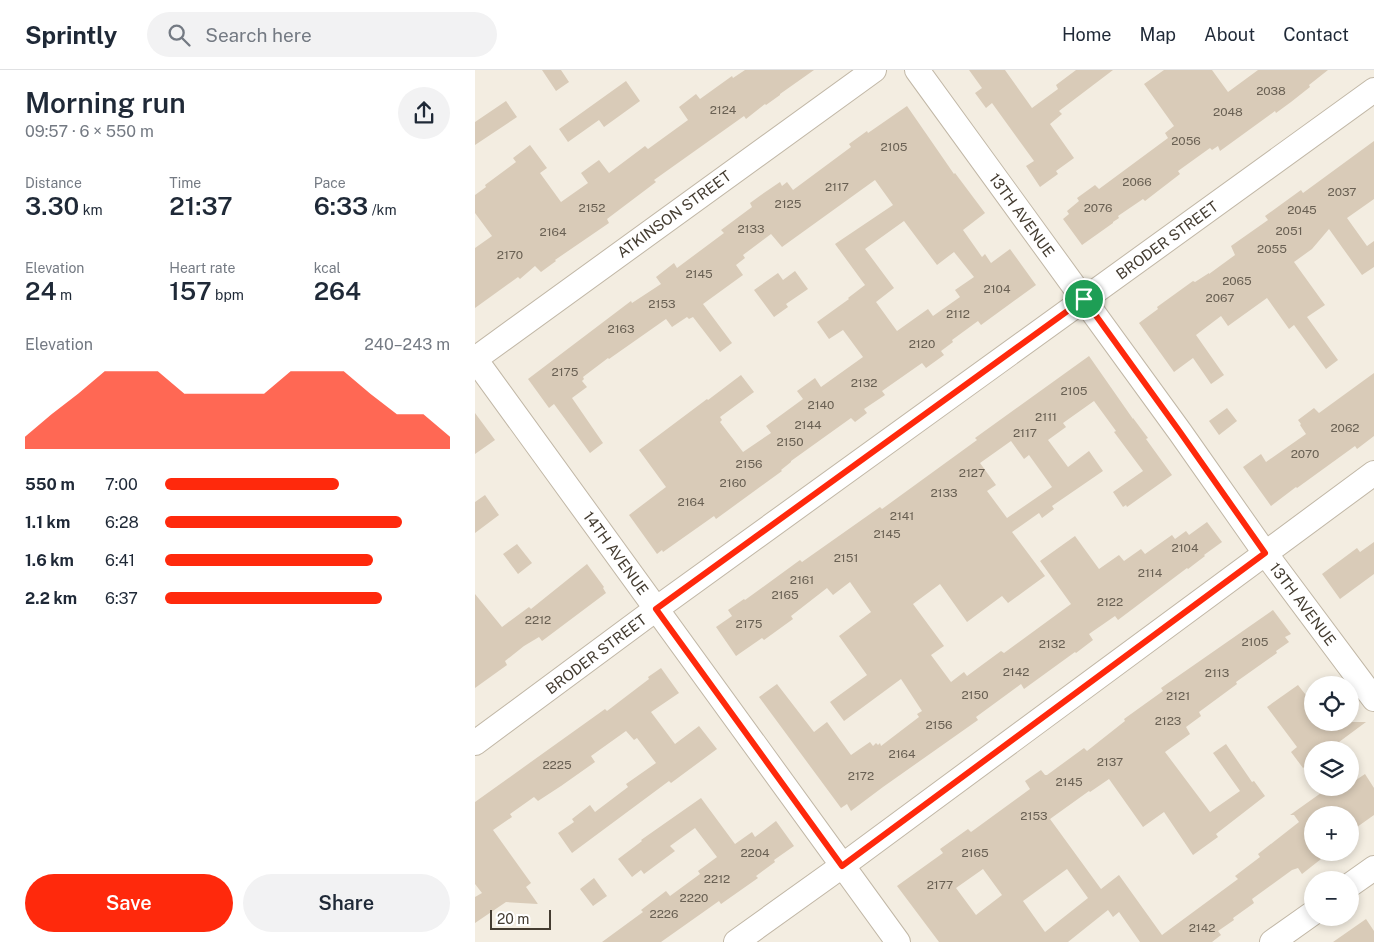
<!DOCTYPE html>
<meta charset="utf-8">
<style>
body{margin:0;font-family:"Public Sans",sans-serif;background:#f2f2f3;color:#1f2937;height:100vh;display:flex;flex-direction:column;font-size:19px;white-space:nowrap}
*{box-sizing:border-box;margin:0}
p{font-size:16px;color:#747a83}
.icon{flex:none;width:28px;height:28px;fill:none;stroke:currentColor;stroke-width:2;stroke-linecap:round;stroke-linejoin:round}
.map{position:relative;flex:1;overflow:hidden}
.sheet{display:flex;flex-direction:column;background:#fff;width:475px}
.sheet>*{flex:none}
.controls{position:absolute;left:829px;top:606px;display:grid;gap:10px}
.controls a{display:grid;place-items:center;width:55px;height:55px;border-radius:50%;background:#fff;box-shadow:0 2px 8px #0003;font-size:25px}
.scale{position:absolute;left:15px;bottom:12px;width:61px;box-sizing:border-box;padding-left:5px;border:2px solid #443c31;border-top:0;font-size:14px;line-height:18px;white-space:nowrap;color:#443c31;-webkit-text-stroke:4px #fff;paint-order:stroke}
.pin{position:absolute;display:grid;place-items:center;width:42px;height:42px;color:#fff;margin:-21px;border:2px solid #fff;border-radius:50%;box-shadow:0 1px 5px #0007}
.round{display:grid;place-items:center;flex:none;width:52px;height:52px;border-radius:26px;background:#f2f2f3}
.overview{display:flex;align-items:center;justify-content:space-between;height:85px;padding:0 25px}
h1{font-size:28px;font-weight:600;line-height:38px}
.metrics{display:grid;grid-template-columns:repeat(3,1fr);gap:8px;height:85px;padding:5px 25px}
.metrics div{display:grid;align-content:center}
.metrics b{font-size:25px;font-weight:600}
.metrics small{font-size:14px;font-weight:400}
.metrics p{font-size:14px}
.chart{height:140px;padding:10px 25px}
.chart p{display:flex;justify-content:space-between}
.chart svg{width:100%;height:90px;margin-top:5px;fill:#ff290c;opacity:.7}
.action{display:flex;gap:10px;margin-top:auto;padding:10px 25px}
.action a{flex:1;height:58px;border-radius:30px;background:#ff290c;color:#fff;font-size:20px;font-weight:600;line-height:58px;text-align:center}
.action a+a{background:#f2f2f3;color:#1f2937}
ul{padding:0 25px;list-style:none;font-size:16px}
li{display:grid;grid-template-columns:80px 60px 1fr;align-items:center;height:38px}
li i{height:12px;border-radius:6px;background:#ff290c}
header{display:flex;align-items:center;gap:30px;box-sizing:border-box;height:70px;padding:0 25px;background:#fff;border-bottom:1px solid #e0e1e3}
header strong{font-size:24px}
nav{display:flex;gap:28px;margin-inline-start:auto;font-size:18px}
.search{width:350px;height:45px;background:#f2f2f3;display:flex;align-items:center;gap:12px;box-sizing:border-box;padding:0 18px;border-radius:28px;color:#747a83;font-size:19px}
main{display:flex;flex:1;min-height:0}
.map>svg:first-child{display:block}
</style>
<header>
<strong>Sprintly</strong>
<div class="search"><svg class="icon" aria-label="search" viewBox="0 0 24 24"><circle cx="10" cy="10" r="6"/><path d="M15 15l6 6"/></svg>Search here</div>
<nav><a>Home</a><a>Map</a><a>About</a><a>Contact</a></nav>
</header>
<main>
<section class="sheet">
<div class="overview"><div><h1>Morning run</h1><p>09:57 · 6 × 550 m</p></div><a class="round"><svg class="icon" aria-label="share" viewBox="0 0 24 24"><path d="M12 15V3M7 8l5-5 5 5M5 13v7h14v-7"/></svg></a></div>
<div class="metrics">
<div><p>Distance</p><b>3.30<small> km</small></b></div>
<div><p>Time</p><b>21:37</b></div>
<div><p>Pace</p><b>6:33<small> /km</small></b></div>
</div>
<div class="metrics">
<div><p>Elevation</p><b>24<small> m</small></b></div>
<div><p>Heart rate</p><b>157<small> bpm</small></b></div>
<div><p>kcal</p><b>264</b></div>
</div>
<div class="chart"><p><span>Elevation</span>240–243 m</p>
<svg viewBox="0 0 160 44" preserveAspectRatio="none"><path d="M0 44V38L10 27L20 17L30 6L40 6L50 6L60 17L70 17L80 17L90 17L100 6L110 6L120 6L130 17L140 27L150 27L160 38V44z"/></svg>
</div>
<ul>
<li><b>550 m</b>7:00<i style="width:61%"></i></li>
<li><b>1.1 km</b>6:28<i style="width:83%"></i></li>
<li><b>1.6 km</b>6:41<i style="width:73%"></i></li>
<li><b>2.2 km</b>6:37<i style="width:76%"></i></li>
</ul>
<div class="action"><a>Save</a><a>Share</a></div>
</section>
<div class="map">
<svg width="899" height="872" viewBox="0 0 899 872">
<rect width="100%" height="100%" fill="#f3ede1"/>
<path fill="#d9cbb8" fill-rule="evenodd" d="M67,0h19l8,12 -13,9z
M270,0h69l-34,24v1l-14,10 -1,-1 -19,15 -2,-3 -90,64 2,2 -49,37 2,4 -54,37 1,1 -15,11 -6,-6 -15,13 -2,-2 -43,31v-60l17,-12 -17,-23v-18l11,-8 -1,-2 31,-23 -3,-4 17,-13 17,23 -7,5 21,29 27,-19 -7,-10 18,-13 10,13 36,-27 3,3 40,-29 -9,-13 17,-13 4,5 32,-23 1,2z
M494,0h36l27,38 26,-19 -2,-4 20,-15h37l-54,41 3,3 -12,10 24,34 -18,13 2,3 -18,13 -14,-21 8,-5 -42,-58 -6,5 -11,-15 7,-5z
M689,0h48l16,22 30,-22h70l-19,15 1,2 -19,15 -15,11 -1,-2 -55,40 -2,-5 -6,4 -2,-2 -32,23 2,3 -35,27 -2,-2 -25,17 1,2 -6,4v1l-31,22 -19,-26 6,-5 -2,-3 12,-10 -2,-3 18,-13 4,4 69,-51 -3,-5 9,-7 -30,-42z
M151,11l14,20 -36,26 -5,-7 -31,22 -9,-13z
M31,31l11,16 -42,28v-23z
M432,36l47,68 1,-1 30,40 -22,17 19,27 3,-3 6,9 19,-14 26,36 -55,40 -3,-4 -26,19 1,2 -12,9 3,4 -18,13 -4,-5 -40,28 3,4 -21,14 3,4 -12,9 -4,-4 -60,43v1l-10,8 1,1 -66,48 -2,-3 -51,36 -1,-2 -5,4 -28,-39 37,-28 -27,-37 68,-51 1,1 33,-25 13,17 -34,25 2,3 -2,2 23,30 28,-19 -5,-7 37,-27 -6,-8 18,-13 6,9 42,-30 -20,-27 -14,9 -12,-17 32,-23 -1,-1 17,-13 -30,-41 58,-39 -18,-25 -93,67 -11,-13 -28,21 2,3 -9,7 7,10 -40,29 29,39 -12,9 -27,-35 -4,2 -2,-2 -15,10 -6,-8 -57,40 -1,-1 -25,19 1,2 -2,2 5,6 -15,11 31,45 -13,10 -36,-49 -5,4 -21,-29 103,-78 1,2 29,-19 -5,-7 18,-14 3,5 47,-35 -3,-3 31,-23 -2,-4 11,-8 19,-13 2,4 5,-4 6,8 58,-43 -2,-3 18,-13 1,2zM429,151l33,44 17,-13 20,25 -19,13 5,7 -27,19 -5,-7 -31,22 -21,-29 18,-14 -29,-39z
M899,71v58l-27,19 20,28 7,-5v26l-12,8 -33,-46 -17,20 -18,13 31,43 -18,12 31,43 -12,9 -32,-44 -5,4 -22,-31 -39,28 -7,-10 -25,19 28,40 -13,9 -18,-26 -19,14 -35,-49 19,-14 -1,-2 36,-26 2,1 14,-9v1l26,-19 -4,-9 37,-26 -3,-4 36,-26 2,3z
M320,201l13,18 -22,15 2,3 -14,10 -20,-27 24,-17 5,7z
M614,286l44,63v-1l15,20 -2,1 26,36 -45,32 -1,-2 -3,2 -10,-15 30,-21 -29,-39 2,-1 -22,-30 -31,22 3,4 -18,13 20,27 21,-16 14,20 -51,35 2,3 -12,9 -3,-5 -27,19 33,44 -37,27 -6,-7 -35,26 -27,-38 -27,20 31,42 -13,9 20,27 13,-10 3,4 34,-25 3,2 67,-49 -31,-43 35,-25 24,33 20,-14 5,6 17,-12 4,5 27,-19 3,4 11,-8 3,4 18,-13 15,20 -18,13 1,1 -17,13 -1,-1 -69,52 -3,-4 -26,18 4,6 -17,13 -1,-1 -51,37 -3,-5 -45,33 2,3 -95,67 -32,24 -4,-7 -6,4 -82,-111 18,-13 37,48 13,-10 24,33 19,-13 3,4 3,-3 2,2 2,-2 1,3 38,-29 -2,-3 5,-3 -21,-32 -57,42 -14,-19 37,-27 -28,-39 32,-24 -21,-30 -17,13 -6,-7 -36,28 2,3 -29,21 -2,-2 -26,18 -20,-29 16,-11 -4,-6 16,-11 1,1 55,-40 2,2 78,-55 2,2 95,-69 -2,-2zM536,371l13,18 5,-4 23,32 -45,31 -20,-27 9,-6 -16,-22z
M899,303v63l-17,13 -2,-3 -58,42 -1,-1 -25,19 -28,-39 18,-13 5,8 40,-28 -6,-9 1,-1 -3,-4 16,-12 5,5z
M752,338l10,13 -18,14 -10,-14z
M0,343l20,27 -20,14z
M10,425l14,20 -24,18v-31z
M899,472v32l-34,25 -18,-25 35,-26 3,4z
M42,474l15,19 -14,11 -15,-20z
M112,494l17,23 -1,1 3,5 -64,48 -3,-4 -15,9 -19,15 2,4 -32,23v-94l27,33 27,-20 2,2z
M798,540l18,24 -6,3 4,5 -13,9 1,2 -41,29 1,2 -38,28 2,4 -15,11 4,7 -25,18 45,60 30,-21 -27,-38 13,-9 26,38 2,-1 11,15 -49,38 2,3 -25,18 -29,-43 -21,15 -34,-48 -19,13 -1,-1 -39,28 51,70 18,-14 43,60 76,-56 -3,-3 25,-19 -2,-3 41,-32 -5,-7h-4l38,-27h22v-4l15,-10 9,14v27l-24,17v-17h-37v37h17l-28,22 -4,-6 -6,2 -40,29 2,4 -21,15 1,2 -16,11 3,4 -9,7h-72l-21,-30 -6,5 -5,-7 -40,32h-129l-42,-56 46,-33 -3,-4 28,-20 3,3 59,-43 -5,-8 16,-11 4,5h2l37,-27 3,3 38,-30 -1,-2 39,-28 -2,-3zM508,799l19,26 -26,20 -20,-27zM592,799l21,29 -43,34 -22,-31z
M186,598l18,25 -28,19 24,32 24,-18 18,23 -46,34 -2,-2 -97,72 -14,-20 16,-11 -2,-3 18,-14 5,7 33,-25 -2,-3 30,-21 -19,-25 -3,2 -8,-9 -35,25 4,6 -34,24 -23,15 -4,-4 -24,17 2,3 -19,13 38,53 -5,4 12,17 -32,-2 -31,21v-26l7,-4 -7,-9v-82l130,-93 2,2 42,-32 -1,-2z
M823,615l15,19v18h53l-27,20 6,8h-32v10l-10,8 -12,-16 6,-5 -30,-40z
M226,728l34,46 17,-12 3,5 21,-16 18,25 -20,14 1,2 -19,14 2,2 -37,26 -2,-3 -58,41h-59l41,-30 -2,-2 25,-19 4,5 30,-22 -2,-3 19,-14 -22,-29 -25,18 5,5 -31,23 -3,-4 -9,7 -14,-18 24,-18 -1,-1z
M119,808l13,18 -14,10 -13,-17z
M891,849l8,12v11h-41z"/>
<g fill="none" stroke-linecap="round" stroke-linejoin="round">
<g stroke="#c1b7a6" stroke-width="26">
<path id="street" d="M442,0l263,362 85,121 109,146
M0,289l423,583
M0,289l399,-289
M0,673l181,-134 718,-519
M875,815l24,-17
M261,872l106,-76 532,-393
M797,872l41,-29"/>
</g>
<use href="#street" stroke="#fff" stroke-width="24"/>
</g>
<g fill="none" stroke-linecap="round" stroke-linejoin="round">
<g stroke="#fff" stroke-width="10">
<path id="route" d="M609,229l96,133 85,121 -423,313 -186,-257z"/>
</g>
<use href="#route" stroke="#ff290c" stroke-width="6"/>
</g>
<g text-anchor="middle" dominant-baseline="central" stroke-width="5" stroke-linejoin="round" paint-order="stroke">
<g font-size="12" fill="#696053">
<text x="796" y="21">2038</text>
<text x="248" y="40">2124</text>
<text x="753" y="42">2048</text>
<text x="711" y="71">2056</text>
<text x="419" y="77">2105</text>
<text x="662" y="112">2066</text>
<text x="362" y="117">2117</text>
<text x="867" y="122">2037</text>
<text x="313" y="134">2125</text>
<text x="117" y="138">2152</text>
<text x="623" y="138">2076</text>
<text x="827" y="140">2045</text>
<text x="276" y="159">2133</text>
<text x="814" y="161">2051</text>
<text x="78" y="162">2164</text>
<text x="797" y="179">2055</text>
<text x="35" y="185">2170</text>
<text x="224" y="204">2145</text>
<text x="762" y="211">2065</text>
<text x="522" y="219">2104</text>
<text x="745" y="228">2067</text>
<text x="187" y="234">2153</text>
<text x="483" y="244">2112</text>
<text x="146" y="259">2163</text>
<text x="447" y="274">2120</text>
<text x="90" y="302">2175</text>
<text x="389" y="313">2132</text>
<text x="599" y="321">2105</text>
<text x="346" y="335">2140</text>
<text x="571" y="347">2111</text>
<text x="333" y="355">2144</text>
<text x="870" y="358">2062</text>
<text x="550" y="363">2117</text>
<text x="315" y="372">2150</text>
<text x="830" y="384">2070</text>
<text x="274" y="394">2156</text>
<text x="497" y="403">2127</text>
<text x="258" y="413">2160</text>
<text x="469" y="423">2133</text>
<text x="216" y="432">2164</text>
<text x="427" y="446">2141</text>
<text x="412" y="464">2145</text>
<text x="710" y="478">2104</text>
<text x="371" y="488">2151</text>
<text x="675" y="503">2114</text>
<text x="327" y="510">2161</text>
<text x="310" y="525">2165</text>
<text x="635" y="532">2122</text>
<text x="63" y="550">2212</text>
<text x="274" y="554">2175</text>
<text x="780" y="572">2105</text>
<text x="577" y="574">2132</text>
<text x="541" y="602">2142</text>
<text x="742" y="603">2113</text>
<text x="500" y="625">2150</text>
<text x="703" y="626">2121</text>
<text x="693" y="651">2123</text>
<text x="464" y="655">2156</text>
<text x="427" y="684">2164</text>
<text x="635" y="692">2137</text>
<text x="82" y="695">2225</text>
<text x="386" y="706">2172</text>
<text x="594" y="712">2145</text>
<text x="559" y="746">2153</text>
<text x="280" y="783">2204</text>
<text x="500" y="783">2165</text>
<text x="242" y="809">2212</text>
<text x="465" y="815">2177</text>
<text x="219" y="828">2220</text>
<text x="189" y="844">2226</text>
<text x="727" y="858">2142</text>
</g>
<g font-size="15" fill="#443c31" stroke="#fff">
<text transform="translate(199 144) rotate(-36)">ATKINSON STREET</text>
<text transform="translate(547 145) rotate(54)">13TH AVENUE</text>
<text transform="translate(692 170) rotate(-36)">BRODER STREET</text>
<text transform="translate(141 483) rotate(54)">14TH AVENUE</text>
<text transform="translate(828 534) rotate(53)">13TH AVENUE</text>
<text transform="translate(121 584) rotate(-37)">BRODER STREET</text>
</g>
</g>
</svg>
<div class="controls">
<a><svg class="icon" aria-label="locate" viewBox="0 0 24 24"><circle cx="12" cy="12" r="6"/><path d="M12 2v4M12 18v4M2 12h4M18 12h4"/></svg></a>
<a><svg class="icon" aria-label="layers" viewBox="0 0 24 24"><path d="M12 4l9 5-9 5-9-5zM3 14l9 5 9-5"/></svg></a>
<a>+</a>
<a>−</a>
</div>
<div class="scale">20 m</div>
<div class="pin" style="left:609px;top:229px;background:#1e9e55"><svg class="icon" aria-label="arrive" viewBox="0 0 24 24"><path d="M6 21V4h12l-3 4 3 4H6"/></svg></div>
</div>
</main>
